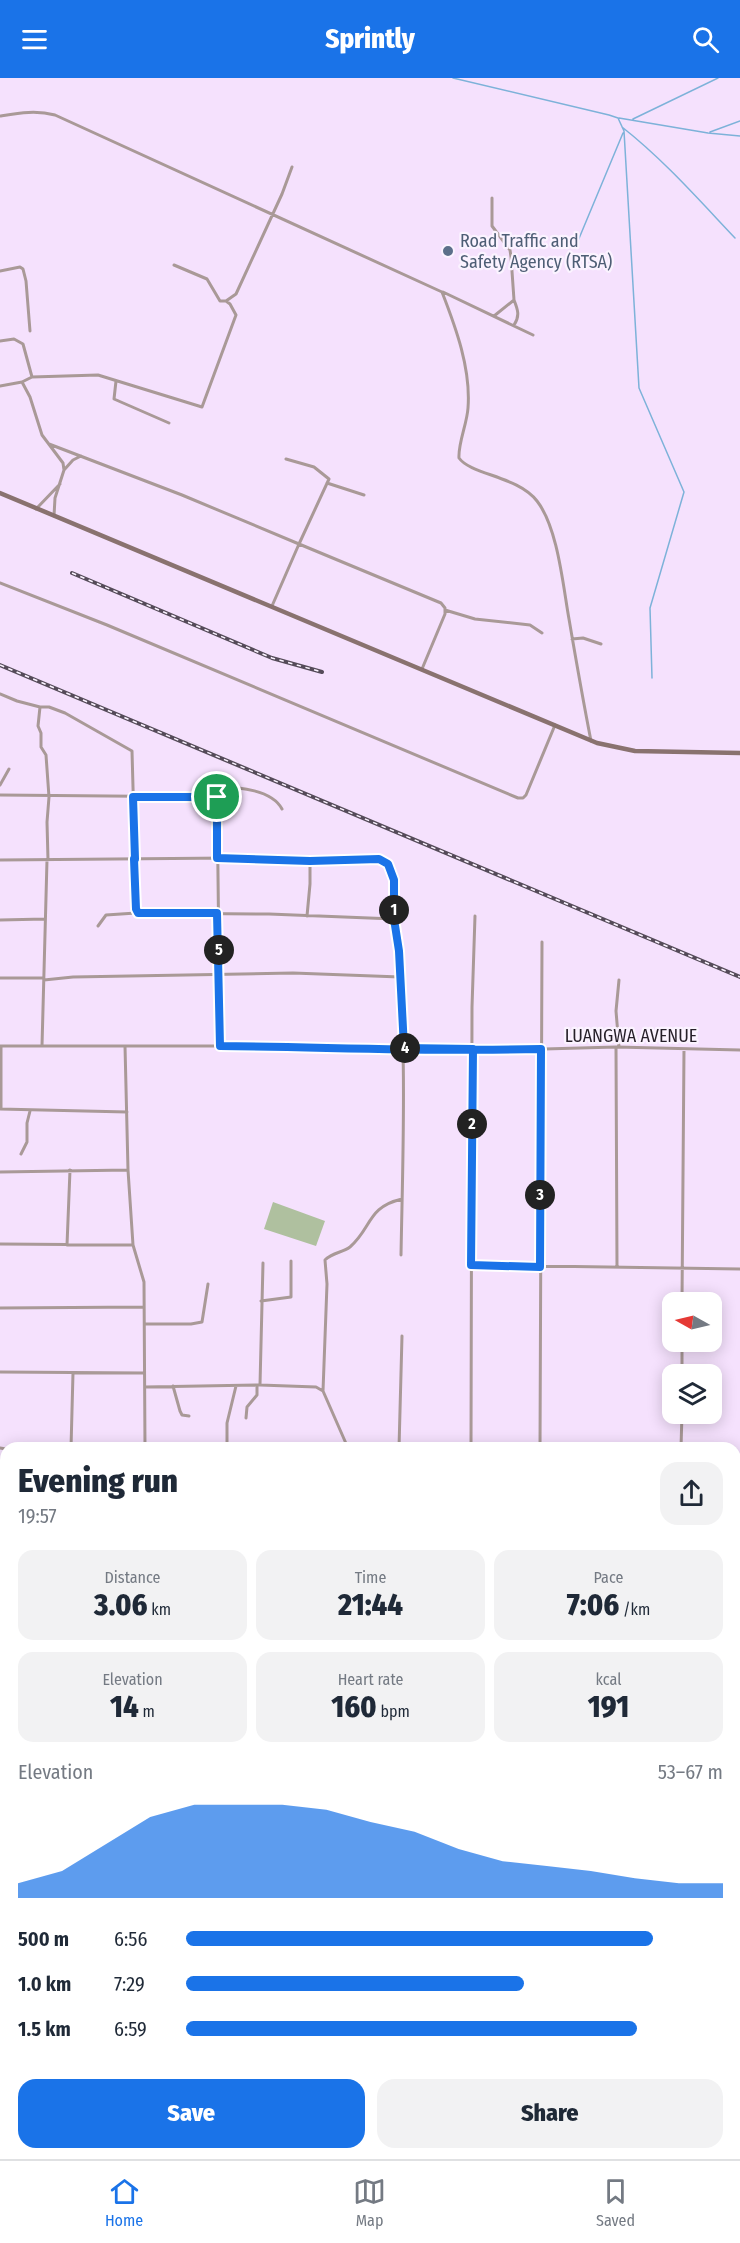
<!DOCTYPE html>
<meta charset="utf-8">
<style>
body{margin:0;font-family:"Fira Sans Condensed",sans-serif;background:#f2f2f3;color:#1f2937;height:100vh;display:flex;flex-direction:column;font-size:22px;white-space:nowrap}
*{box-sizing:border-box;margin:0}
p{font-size:20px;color:#747a83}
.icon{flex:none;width:33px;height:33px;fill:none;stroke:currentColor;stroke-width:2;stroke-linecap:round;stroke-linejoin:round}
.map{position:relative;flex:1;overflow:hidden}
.side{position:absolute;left:0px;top:1364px;width:741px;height:718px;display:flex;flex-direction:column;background:#fff;border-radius:18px 18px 0 0;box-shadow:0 3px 15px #0003}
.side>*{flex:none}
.needle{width:39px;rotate:278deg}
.tools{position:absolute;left:662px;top:1214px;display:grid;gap:12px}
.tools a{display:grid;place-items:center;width:60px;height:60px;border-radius:12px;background:#fff;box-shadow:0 3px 15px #0003;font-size:30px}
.pin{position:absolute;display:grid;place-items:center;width:51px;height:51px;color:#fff;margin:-26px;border:3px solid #fff;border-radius:50%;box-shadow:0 2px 6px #0007}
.km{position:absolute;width:30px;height:30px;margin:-15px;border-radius:50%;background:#222;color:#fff;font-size:16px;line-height:30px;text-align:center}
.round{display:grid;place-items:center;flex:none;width:63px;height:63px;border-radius:18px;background:#f2f2f3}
.summary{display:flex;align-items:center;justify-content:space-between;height:102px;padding:0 18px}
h1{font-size:33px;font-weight:800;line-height:45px}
.figures{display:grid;grid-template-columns:repeat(3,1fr);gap:9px;height:102px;padding:6px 18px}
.figures div{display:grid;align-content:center;border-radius:15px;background:#f2f2f3;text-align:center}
.figures b{font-size:30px;font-weight:800}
.figures small{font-size:16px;font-weight:400}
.figures p{font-size:16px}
.chart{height:168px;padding:12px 18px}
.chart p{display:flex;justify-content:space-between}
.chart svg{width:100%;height:108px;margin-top:6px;fill:#1a73e8;opacity:.7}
.cta{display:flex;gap:12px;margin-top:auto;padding:12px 18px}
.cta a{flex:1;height:69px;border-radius:18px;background:#1a73e8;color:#fff;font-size:24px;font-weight:800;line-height:69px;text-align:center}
.cta a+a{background:#f2f2f3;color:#1f2937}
ul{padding:0 18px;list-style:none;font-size:20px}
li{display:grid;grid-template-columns:96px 72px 1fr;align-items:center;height:45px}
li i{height:15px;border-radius:8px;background:#1a73e8}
header{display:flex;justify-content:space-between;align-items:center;height:78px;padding:0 18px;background:#1a73e8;color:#fff;font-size:27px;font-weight:800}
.menu{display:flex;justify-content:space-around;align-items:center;height:84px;border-top:2px solid #e0e1e3;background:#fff;font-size:16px;color:#747a83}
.menu a{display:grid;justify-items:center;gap:3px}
.menu .active{color:#1a73e8}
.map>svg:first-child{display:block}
</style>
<header><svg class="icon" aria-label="menu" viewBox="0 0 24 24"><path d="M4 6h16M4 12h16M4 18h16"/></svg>Sprintly<svg class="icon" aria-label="search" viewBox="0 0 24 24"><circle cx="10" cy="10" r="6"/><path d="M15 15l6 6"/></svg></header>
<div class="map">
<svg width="740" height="2081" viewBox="0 0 740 2081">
<rect width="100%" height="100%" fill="#f5e1fd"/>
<path fill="#afc09f" d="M273,1124l52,19 -9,25 -52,-17z"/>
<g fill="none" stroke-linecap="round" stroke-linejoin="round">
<path stroke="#7db2d9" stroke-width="1.5" d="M453,0l156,37 9,3 6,13 15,257 45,104 -34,116 2,70
M619,40l89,15 32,3
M633,41l85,-41
M622,49c42,33 77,73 113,111
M710,54l30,-11
M575,170l48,-115"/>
<path stroke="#a99997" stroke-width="3" d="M0,38c19,-3 36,-6 55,-1l387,177c14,36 29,77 26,116 -1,16 -10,35 -9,50 12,17 59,18 78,43 21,27 26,85 32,118 7,41 14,81 22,122
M492,120v28l18,24 1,7 3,43 -20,16
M174,187l33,14 13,22h6l10,-7 46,-100 10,-27
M0,193l20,-4 3,2 3,12 4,50
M443,214l90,43
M514,247c6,-9 4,-15 0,-25
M0,263l14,-2 9,5 9,33
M116,303l-2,18 55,24
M22,304l10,-5 66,-2 104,32 34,-92 -6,-11 -4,-3
M0,308l22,-4 8,15 12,38 21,28 1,7 -9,28 -1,18
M49,366l133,51 117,49 30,-65 -15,-12 -28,-8
M64,392l9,-10 8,-4
M327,405l37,12
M36,431l24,-25
M0,505l107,42 411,173h5l3,-3 29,-70
M272,528l27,-62 142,59 4,5v6l-23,55
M445,532l30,9 55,6 12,8
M572,561l11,-1 18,6
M0,616l17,7 23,6 -2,19 3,7v14l5,8 3,42 -2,25 1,38
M40,629h9l16,6 67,38 3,108
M0,707l9,-16
M0,717l217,2
M133,781l3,50 2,4 131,1 125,5
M0,782l229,-2 81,3 69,-2 9,5c10,18 4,38 6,58 14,111 9,222 7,333
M307,838l3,-32v-23
M0,842l45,-1
M98,848l8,-11 30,-2
M0,900h43
M44,902l29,-3 220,-4 107,4
M619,902l-3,31 3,36
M0,968h220l287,4 109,-3 124,3
M1,968v63
M42,968l5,-186
M125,968l3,124 5,75 11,37 1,166
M220,968l-3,-256 3,-3c19,0 52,3 62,22
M616,969l1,220
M0,1031l127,3
M21,1076l6,-12v-19l3,-12
M0,1094l128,-2
M0,1166l133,1
M67,1167l3,-75
M471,1187l269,4
M261,1223l30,-4v-36
M682,1224l2,-253
M0,1230l144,-1
M145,1246h46l11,-2 6,-38
M0,1294l144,1
M682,1296v-33
M260,1307l3,-122
M173,1308l7,25 2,4 7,1
M145,1309l115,-2 56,2 7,4 25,57
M323,1313l4,-107 -2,-24c8,-8 17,-7 25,-13 22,-19 17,-40 52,-48
M246,1340l1,-11 10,-12v-9
M0,1370l6,1
M71,1370l2,-75
M227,1370v-25l9,-37
M399,1370l3,-112
M471,1370l1,-441 3,-91
M540,1370l2,-506
M681,1370l1,-35
M0,1440l6,-1
M0,1483l6,-1
M0,1519l6,-1
M0,1527l5,5 1,16
M0,1690l6,5
M0,1766l6,7
M0,1836l6,-9
M0,1851l6,3
M0,1897l6,3
M0,1931l6,2
M0,1987l6,2
M0,2009l6,2
M0,2050l6,-15
M0,2070l6,1
M243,2076l28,2
M329,2076v5
M670,2076l13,5
M50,2081l4,-5
M124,2081l6,-5
M221,2081l2,-5
M505,2081v-5
M616,2081l16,-5
M636,2081l2,-5"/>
<path stroke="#89726f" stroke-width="4.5" d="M0,415l597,250 38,8 105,2
M0,1393l6,5
M735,1817l5,-2
M152,2081l6,-5"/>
<g stroke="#554b59" stroke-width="4">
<path id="rail" d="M72,495l200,85 50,14
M0,587l740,312"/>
</g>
<use href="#rail" stroke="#fbf3ff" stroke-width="1.5" stroke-dasharray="4.5" stroke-linecap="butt"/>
</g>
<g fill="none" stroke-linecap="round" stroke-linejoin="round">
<g stroke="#fff" stroke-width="12">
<path id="route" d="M217,719v61l93,3 69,-2 9,5 6,16v39l5,32 5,97 69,1 -2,216 69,2 1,-218c-107,3 -214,-2 -321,-3l-3,-133h-79l-2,-4 -2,-50h1l-2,-62h84"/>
</g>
<use href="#route" stroke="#1a73e8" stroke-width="8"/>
</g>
<circle fill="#5c6f8a" stroke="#fbf3ff" stroke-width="2" cx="448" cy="173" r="6"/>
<g text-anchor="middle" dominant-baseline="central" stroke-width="4.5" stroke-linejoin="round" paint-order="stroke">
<g font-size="18" fill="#4e5e75" stroke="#fbf3ff" text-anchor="start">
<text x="460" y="163">Road Traffic and<tspan x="460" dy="21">Safety Agency (RTSA)</tspan></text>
</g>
<g font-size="18" fill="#261f29" stroke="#fbf3ff">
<text x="631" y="958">LUANGWA AVENUE</text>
</g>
</g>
</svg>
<div class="tools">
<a><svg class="needle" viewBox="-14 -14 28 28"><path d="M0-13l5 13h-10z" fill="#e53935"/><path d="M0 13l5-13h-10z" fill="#747a83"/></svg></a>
<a><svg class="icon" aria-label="layers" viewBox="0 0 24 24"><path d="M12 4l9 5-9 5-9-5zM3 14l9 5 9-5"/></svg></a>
</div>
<div class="pin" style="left:217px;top:719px;background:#1e9e55"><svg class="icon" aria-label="arrive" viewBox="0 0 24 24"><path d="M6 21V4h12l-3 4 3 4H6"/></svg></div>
<b class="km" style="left:394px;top:832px">1</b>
<b class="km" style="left:472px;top:1046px">2</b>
<b class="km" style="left:540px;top:1117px">3</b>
<b class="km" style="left:405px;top:970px">4</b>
<b class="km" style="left:219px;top:872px">5</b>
<section class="side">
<div class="summary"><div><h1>Evening run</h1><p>19:57</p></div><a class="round"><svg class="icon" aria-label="share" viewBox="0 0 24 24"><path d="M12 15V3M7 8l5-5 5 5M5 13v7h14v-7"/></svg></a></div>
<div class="figures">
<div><p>Distance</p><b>3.06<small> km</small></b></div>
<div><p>Time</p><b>21:44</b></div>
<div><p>Pace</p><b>7:06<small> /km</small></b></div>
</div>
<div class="figures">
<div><p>Elevation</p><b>14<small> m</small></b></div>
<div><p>Heart rate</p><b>160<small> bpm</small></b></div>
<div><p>kcal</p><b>191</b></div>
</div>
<div class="chart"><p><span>Elevation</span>53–67 m</p>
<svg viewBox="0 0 160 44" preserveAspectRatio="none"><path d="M0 44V38L10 33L20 22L30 11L40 6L50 6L60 6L70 8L80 13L90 17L100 24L110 29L120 31L130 33L140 36L150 38L160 38V44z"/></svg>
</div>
<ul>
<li><b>500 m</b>6:56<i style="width:87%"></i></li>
<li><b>1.0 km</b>7:29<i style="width:63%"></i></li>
<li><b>1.5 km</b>6:59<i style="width:84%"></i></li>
</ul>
<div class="cta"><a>Save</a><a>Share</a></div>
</section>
</div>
<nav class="menu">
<a class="active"><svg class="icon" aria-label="home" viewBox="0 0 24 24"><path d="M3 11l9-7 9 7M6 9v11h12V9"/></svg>Home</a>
<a><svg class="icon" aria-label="map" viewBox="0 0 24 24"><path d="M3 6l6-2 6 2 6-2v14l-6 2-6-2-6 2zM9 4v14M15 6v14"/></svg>Map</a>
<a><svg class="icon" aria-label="saved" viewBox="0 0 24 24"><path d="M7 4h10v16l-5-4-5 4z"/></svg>Saved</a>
</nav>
